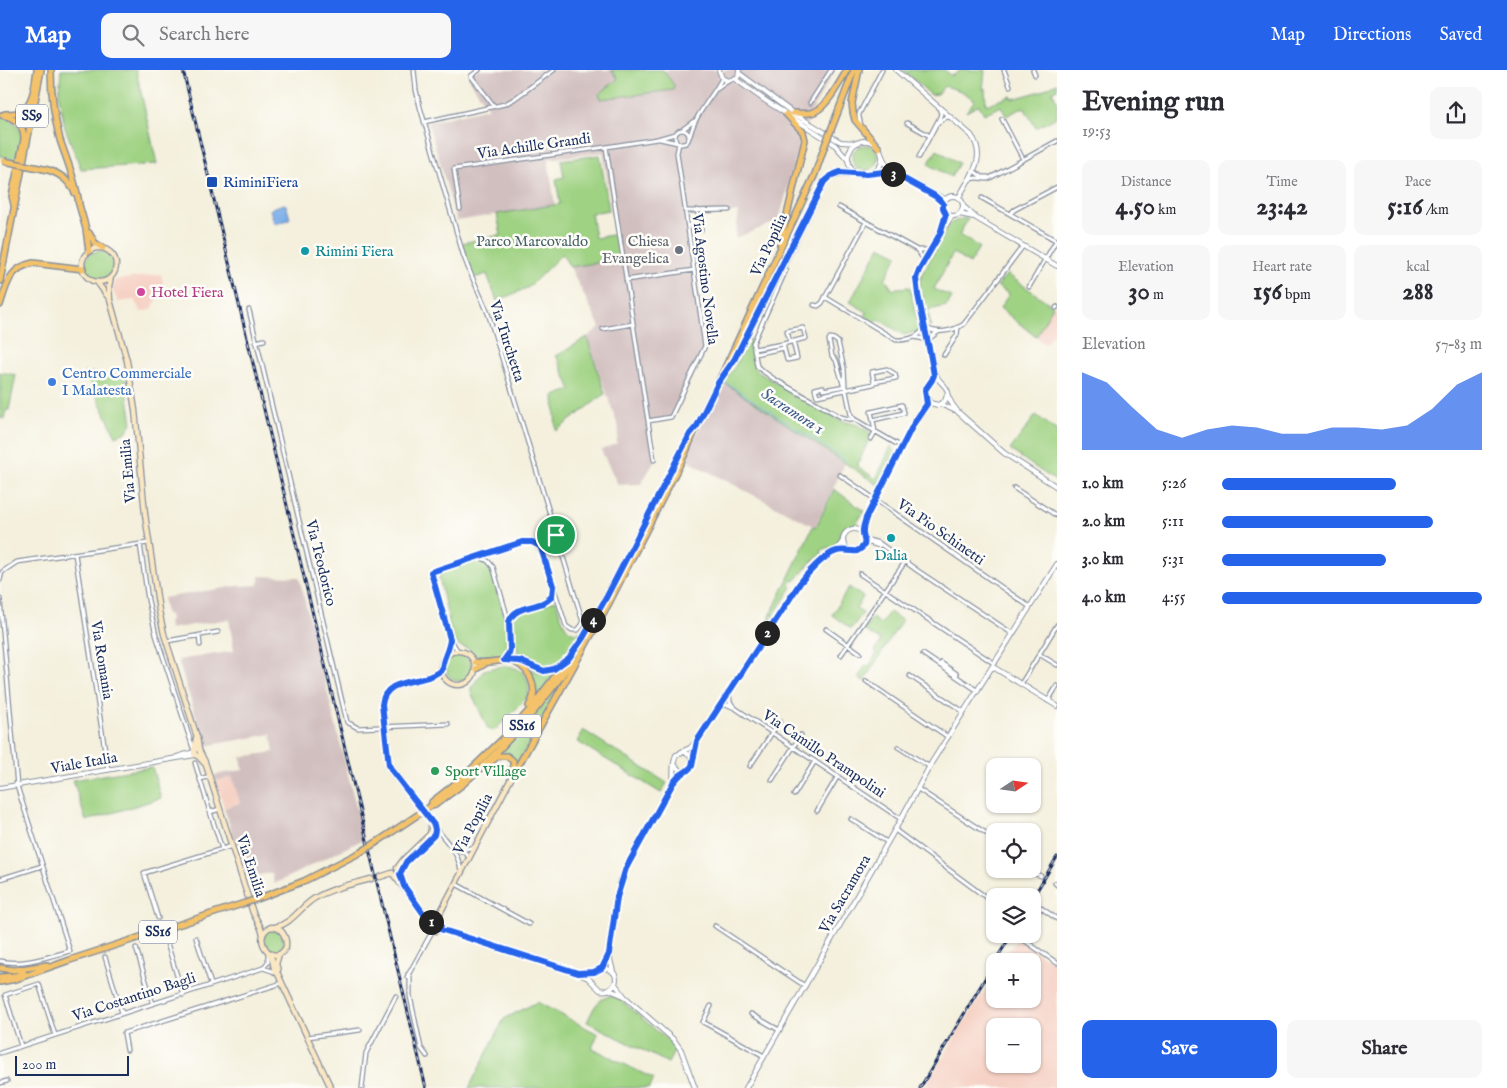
<!DOCTYPE html>
<meta charset="utf-8">
<style>
body{margin:0;font-family:"IM FELL English",serif;background:#f7f7f7;color:#2b2b33;height:100vh;display:flex;flex-direction:column;font-size:19px;white-space:nowrap}
*{box-sizing:border-box;margin:0}
p{font-size:16px;color:#7c7c81}
.icon{flex:none;width:28px;height:28px;fill:none;stroke:currentColor;stroke-width:2;stroke-linecap:round;stroke-linejoin:round}
.map{position:relative;flex:1;overflow:hidden}
.details{display:flex;flex-direction:column;background:#fff;width:450px}
.details>*{flex:none}
.needle{width:32px;rotate:77deg}
.tools{position:absolute;left:986px;top:688px;display:grid;gap:10px}
.tools a{display:grid;place-items:center;width:55px;height:55px;border-radius:10px;background:#fff;box-shadow:0 1px 4px #0004;font-size:25px}
.scale{position:absolute;left:15px;bottom:12px;width:114px;box-sizing:border-box;padding-left:5px;border:2px solid #1b2f5e;border-top:0;font-size:14px;line-height:18px;white-space:nowrap;color:#1b2f5e;-webkit-text-stroke:4px #fdfcf7;paint-order:stroke}
.pin{position:absolute;display:grid;place-items:center;width:42px;height:42px;color:#fff;margin:-21px;border:2px solid #fff;border-radius:50%;box-shadow:0 1px 5px #0007}
.km{position:absolute;width:25px;height:25px;margin:-12px;border-radius:50%;background:#222;color:#fff;font-size:14px;line-height:25px;text-align:center}
.round{display:grid;place-items:center;flex:none;width:52px;height:52px;border-radius:10px;background:#f7f7f7}
.head{display:flex;align-items:center;justify-content:space-between;height:85px;padding:0 25px}
h1{font-size:28px;font-weight:700;line-height:38px}
.metrics{display:grid;grid-template-columns:repeat(3,1fr);gap:8px;height:85px;padding:5px 25px}
.metrics div{display:grid;align-content:center;border-radius:10px;background:#f7f7f7;text-align:center}
.metrics b{font-size:25px;font-weight:700}
.metrics small{font-size:14px;font-weight:400}
.metrics p{font-size:14px}
.chart{height:140px;padding:10px 25px}
.chart p{display:flex;justify-content:space-between}
.chart svg{width:100%;height:90px;margin-top:5px;fill:#2563eb;opacity:.7}
.button{display:flex;gap:10px;margin-top:auto;padding:10px 25px}
.button a{flex:1;height:58px;border-radius:10px;background:#2563eb;color:#fff;font-size:20px;font-weight:700;line-height:58px;text-align:center}
.button a+a{background:#f7f7f7;color:#2b2b33}
ul{padding:0 25px;list-style:none;font-size:16px}
li{display:grid;grid-template-columns:80px 60px 1fr;align-items:center;height:38px}
li i{height:12px;border-radius:6px;background:#2563eb}
header{display:flex;align-items:center;gap:30px;box-sizing:border-box;height:70px;padding:0 25px;background:#2563eb;color:#fff}
header strong{font-size:24px}
nav{display:flex;gap:28px;margin-inline-start:auto;font-size:18px}
.search{width:350px;height:45px;background:#f7f7f7;display:flex;align-items:center;gap:12px;box-sizing:border-box;padding:0 18px;border-radius:10px;color:#7c7c81;font-size:19px}
main{display:flex;flex:1;min-height:0}
.map>svg:first-child{display:block}
</style>
<header>
<strong>Map</strong>
<div class="search"><svg class="icon" aria-label="search" viewBox="0 0 24 24"><circle cx="10" cy="10" r="6"/><path d="M15 15l6 6"/></svg>Search here</div>
<nav><a>Map</a><a>Directions</a><a>Saved</a></nav>
</header>
<main>
<div class="map">
<svg width="1057" height="1018" viewBox="0 0 1057 1018">
<rect width="100%" height="100%" fill="#fdfcf7"/>
<filter id="ink" filterUnits="userSpaceOnUse"><feTurbulence type="fractalNoise" baseFrequency=".02" numOctaves="2"/><feDisplacementMap in="SourceGraphic" scale="10" xChannelSelector="R" yChannelSelector="G"/><feConvolveMatrix kernelMatrix="1 2 1 2 8 2 1 2 1" color-interpolation-filters="sRGB"/></filter>
<filter id="wash" filterUnits="userSpaceOnUse"><feTurbulence type="fractalNoise" baseFrequency=".0096" numOctaves="4" result="noise"/><feDisplacementMap in="SourceGraphic" scale="20" xChannelSelector="R" yChannelSelector="G"/><feGaussianBlur stdDeviation="1.12" result="paint"/><feColorMatrix in="noise" values="0 0 0 0 0 0 0 0 0 0 0 0 0 0 0 0 0 1.4 0 .05"/><feComposite in="paint" operator="in"/></filter>
<g filter="url(#wash)">
<rect width="100%" height="100%" fill="#f4f0dd"/>
<path fill="#f6d1c5" fill-rule="evenodd" d="M161,204l3,12 -12,23 -11,3 -7,-12 -16,2 -6,-13 3,-9z
M1053,236l4,3v20l-12,15 -9,-7z
M232,707l8,26 -16,5 -8,-27z
M1017,869l40,26v120l-1,3h-132l71,-115v26h37v-38h-30zM995,956h37v38h-37z"/>
<path fill="#d1bfbf" d="M478,0h357l-21,37 -14,33 -21,81 -44,17 4,-26 -52,3 18,134 -32,69 -23,5 4,39 -13,22 -23,1 -17,-35 15,-6 3,-15 -32,-92 13,-10 -30,-60 50,-9 -17,-106 -55,7 7,46 -98,16 -29,-99 60,-14 -20,-31z
M723,312l122,81 -30,64 -131,-68z
M259,506l40,1 65,262 -90,45 -2,-11 -26,4 -22,-69 16,-5 -8,-26 -16,4 -2,-6 29,-5 -2,-13 33,-5 -3,-18 -66,12 -27,-86 56,-9 -5,-32 -60,10 -1,-6 2,-3 -1,-5 -3,-1 -3,-16 74,-12 22,-1z"/>
<path fill="#9fd282" stroke="#5d8070" d="M61,0h75l21,94 -76,5 -16,-41 -6,-31z
M611,0h52l11,15 -1,5 -72,9 -2,-5 19,-15z
M903,0h42l7,6 9,-6h24l-2,20 2,-2 1,17 25,-9 2,3 28,-8 16,-8v6l-5,3 5,8v17l-21,11 -12,-21 -18,9 -5,-10 -17,8 -5,-9 -13,7 9,-12 -14,-9 -16,-5 -8,8 -6,1z
M5,47c24,12 17,21 12,43l-17,-4v-38z
M852 88a13 13 0 1 1 26 0a13 13 0 1 1-26 0Z
M937,80l22,13 -8,14 -23,-13z
M600,85l9,55 -18,3 4,25 22,-4 3,25 -50,8 -8,-13 -33,33 -32,14 -10,-27 -13,4 -12,-35 39,-8 -4,-21 63,-10 -4,-25 8,-2 -3,-17z
M964,148l4,1 -9,16 20,12 -9,17 -17,-11 -19,36 18,8 -5,9 -19,4 3,18 -2,-3 -9,-41 1,-8 29,-53z
M880,176l18,9 -13,24 8,11 4,-2 13,-1 9,44 -15,4 -26,-16 -3,4 -10,-7 2,-4 -17,-10z
M85 195a14 14 0 1 1 28 0a14 14 0 1 1-28 0Z
M1007,204l46,32 -17,31 -36,-29 9,-14 -12,-8z
M587,267l18,57 -49,37 -2,-35 17,-6 -14,-33 -2,-1 5,-2z
M749,268l6,30 3,4 81,48 19,5 14,8 -15,33 19,13 15,-33 3,3 1,4 -17,32 -155,-103 11,-14z
M0,302l16,3 -7,35h-3l-2,9 -4,-2z
M85,302l40,5 7,46 -6,9 -10,4z
M1036,345l21,16v51l-47,-32z
M834,419l30,22 -8,13 -13,5 -2,3 -4,11 -7,6 -2,-2 -7,4 1,3 -12,9 -15,18 -2,-1 -3,5 2,2 -22,34v-5l43,-90 3,1z
M478,491h4l7,4 16,52 2,29 -2,6 -4,4 -19,3 -5,-2 -10,-9 -7,-2 -4,-3 -3,-4 -14,-62 4,-5z
M849,517l14,10 -7,12 7,4 -12,16 -19,-14z
M556,530c3,9 9,40 24,31 4,-3 5,-6 5,-10l4,1 -31,42 -4,2 -7,1 -10,-2 -16,-9 -3,-4 -2,-9h-4v-21l1,-4 5,-5z
M889,542l13,8 -38,61 -6,-3 8,-13 3,1 8,-13 -2,-2 6,-10 -17,-11 8,-12 9,6z
M446 598a13 13 0 1 1 26 0a13 13 0 1 1-26 0Z
M503,596c4,0 8,0 12,2 13,4 17,20 11,31l-32,32 -6,-2 -17,-37v-4l13,-18z
M525,596l18,8 13,-1 -21,26c1,-13 0,-22 -10,-33z
M559,615l1,1 -43,79c-3,-10 -8,-12 -18,-13l32,-33z
M583,660l84,53 -6,10 -83,-51z
M152,697l9,31 -75,23 -13,-41z
M271,859c10,0 13,9 13,17l-6,6c-8,1 -11,-5 -14,-12l2,-8z
M610,926l7,1 53,45 5,8 -7,13 -81,-41c6,-12 9,-23 23,-26z
M537,932l61,32 -6,14 62,31 -5,9h-180l35,-69z"/>
<path fill="#7daee8" stroke="#4c6ea3" d="M284,134l2,1 4,13 -2,2 -12,4 -2,-2 -4,-12 2,-2z"/>
<g fill="none" stroke-linecap="round" stroke-linejoin="round">
<path stroke="#7daee8" stroke-width="1" d="M725,312l122,79"/>
</g>
</g>
<g filter="url(#ink)">
<g fill="none" stroke-linecap="round" stroke-linejoin="round">
<g stroke="#88909e" stroke-width="5.5">
<path id="minor" d="M414,0l2,20 4,17 43,147c7,21 18,41 26,62l94,306 -1,3 -4,5h-6l-6,-4 -25,-78 -9,-6 -10,1 -91,29 19,67 8,12
M479,0l-8,6 23,30
M1004,0l6,16
M1033,0l2,5
M717,19l11,-8
M810,33l21,-33
M1002,49l21,40
M424,52l81,-18 9,-5 40,-29
M907,53l23,13
M938,53l6,-5 5,-1
M861,55l-2,-8v-3l23,-44
M683,59l11,-8
M675 67a7 7 0 1 1 14 0a7 7 0 1 1-14 0Z
M690,66c5,-22 22,-38 32,-58
M660,69l18,4
M606,77l48,313
M919,87l20,-38 2,-5 -2,-6
M974,101l8,6h6
M969,110c8,-5 11,0 19,-1l69,-38
M982,128l75,43
M839,137l78,43 7,10
M460,139l-6,-40 152,-22 51,-8 18,-5
M697,140l4,20
M685,141l44,-1
M1010,144l4,-4 43,-23
M919,180h11
M786,200l-33,73 4,23 3,3 14,10 67,38 8,2h5
M626,210l68,-10
M1029,217l27,-46
M825,227l71,43c12,0 23,-2 29,-13 10,8 29,4 39,-3l59,-78
M814,235l4,1 4,-3 44,-81
M1056,238l1,-1
M249,240l98,412 11,6 90,-4
M603,259l30,-5
M914,267l10,2 4,4 2,-5 8,-6
M256,272l8,-2
M784,278l3,12 10,-2 -4,-17
M754,279l29,-5
M755,284l29,-6 -1,-4 23,-6 -3,-10 -16,3 3,11
M944,285l13,-20 1,-8
M844,315l-1,-1 -7,-24 -4,-4 -3,-16 1,-2 4,1 4,3 6,26 1,18 6,29 3,4 48,28
M845,316l-22,4v-3l-8,2 2,7 56,-12 1,-2 22,-4 -1,-4 -8,-5 -15,3 2,10
M648,351l23,-4 34,-71 -28,-193 2,-10
M871,369l4,-7 -2,-12 31,-7 -2,-8 -31,7 2,8
M840,405l190,132
M1014,418l43,28
M864,467l4,3 11,3 39,28 95,63
M140,474l8,56 8,35 38,116
M864,475l6,-2 9,3
M540,476l6,-8 10,-3
M541,478l2,-2 15,-5
M75,484l33,216
M480,487l8,4 5,6 15,52 2,30 -1,4 -5,6
M860,504l135,90
M0,510l2,-8 15,-10 131,-19
M0,529l17,187 53,165c-23,6 -47,15 -70,10
M509,550c7,-13 25,-15 38,-19l5,-5 1,-7
M826,559l34,24
M199,565l1,10
M167,571l51,-9
M923,584l55,37
M1039,584l18,11
M841,585l64,-93
M446,586l3,-9 1,-8
M941,593l16,11
M910,606l54,36
M866,611l82,56
M1021,614l36,-59
M729,622l1,10 4,5
M1048,631l9,-15
M719,636l9,-1 7,3 166,111
M898,677l32,20
M195,693l15,49 10,-3
M750,696l30,-45
M200,709l10,-3
M772,710l29,-45
M918,719l77,50
M794,725l21,-34
M817,741l21,-35
M210,742l12,37
M851,749l36,23
M895,760l100,74
M439,762c11,14 20,22 22,40
M451,776l15,7 3,5
M461,780l14,-3
M1026,799l2,2 13,5
M0,809l42,-13
M1055,813l2,2
M456,814l73,40
M1032,842l5,-7 20,14
M158,848l-14,-45 88,-27
M715,856l90,60
M1019,864l-1,2 39,27
M196,868l15,46
M166,870l17,55
M136,878l17,56
M105,887l17,56
M263,898l5,-6v-8
M408,904l2,3v19l11,52 6,8
M407,907l26,-47
M711,936l-8,16 61,34
M751,944l28,16
M307,967l53,-7
M21,976l-16,-51 34,-11 16,51
M127,980l-3,-17 158,-50
M0,983l254,-82 9,-3 12,4
M0,1013l7,-2
M362,1018l4,-35 30,-57"/>
</g>
<g stroke="#88909e" stroke-width="6">
<path id="tertiary" d="M719,0l3,8 6,3 10,-4 1,-7
M896,0l75,65c17,23 -1,41 -12,62
M739,3l54,40 44,27 4,2 17,1
M735,9l31,22 68,43 15,17
M848 88a17 17 0 1 1 34 0a17 17 0 1 1-34 0Z
M882,86l5,10 6,7
M873,103c4,-1 8,-2 12,-1 16,1 43,21 60,27
M943 136a10 10 0 1 1 20 0a10 10 0 1 1-20 0Z
M963,136l13,12 81,48
M959,144l15,3
M942,160l10,-14
M931,283c1,8 5,19 2,26 -3,6 -7,8 -8,15l5,9 8,2 7,-4 3,-9c-2,-7 -8,-9 -11,-15 -6,-13 -23,-88 -20,-101 1,-7 5,-12 8,-17 9,-15 17,-29 21,-45
M948,326l4,8 6,8 46,41 53,34
M940,334l14,6
M843 470a11 11 0 1 1 22 0a11 11 0 1 1-22 0Z
M862,463l4,-15 48,-95 12,-16v-7
M993,597l64,39
M681,682l9,-4 7,-7 103,-158 16,-18 20,-14 7,-10
M177,687l17,-5
M693,689l4,-15
M673,713c1,-9 -1,-20 3,-28l8,-3 6,3 3,5 -2,8 -5,4 -6,-1 -6,-7
M0,718l195,-33
M440,859l138,44 10,5 12,12c17,4 22,-18 7,-21 -6,-2 -11,2 -16,4 -4,0 -8,0 -13,0
M609,886l4,15
M602,899l7,-15 8,-57 4,-17 5,-12 47,-85 6,-7 7,-4
M615,914l10,13 49,43 7,10 14,38
M610,920l14,6
M746,1018l155,-269 31,-57 125,-198"/>
</g>
<g stroke="#88909e" stroke-width="7">
<path id="secondary" d="M82 195a17 17 0 1 1 34 0a17 17 0 1 1-34 0Z
M111,207l-2,9 1,14 17,61 8,49 10,104 14,97 5,23 33,103 2,13 6,12 48,151 7,13 3,8
M97,212l11,15
M441 598a17 17 0 1 1 34 0a17 17 0 1 1-34 0Z
M196,668l-2,16 5,3 6,7
M397,798l6,-8 27,-26 1,-5v-6
M400,802l6,-10 28,-27 1,-5 -1,-5 -43,-54 -2,-6 -7,-64c9,-21 31,-18 49,-25 4,-1 7,-4 10,-6
M392,803l40,50
M380,807l12,-4
M431 856a5 5 0 1 1 10 0a5 5 0 1 1-10 0Z
M438,851l1,-6 74,-140
M271,857c11,0 16,10 15,20 -12,23 -37,-11 -15,-20z
M275,857c17,-3 26,-21 40,-29 17,-10 37,-14 56,-19
M268,882l4,7 3,13 3,2 4,9 49,105
M278,900l-2,-6 3,-10"/>
</g>
<g stroke="#88909e" stroke-width="8">
<path id="primary" d="M51,0c0,24 3,47 9,70 7,21 16,41 19,64
M859,0l-7,33 1,9 2,8 24,28
M793,43c8,0 16,2 23,-2 12,-6 24,-29 31,-41
M5,44c6,0 12,0 16,-3 13,-7 14,-29 16,-41
M2,45c13,3 22,9 22,24l-12,57 2,9
M831,60l23,-60
M44,99c14,3 25,11 31,24
M78,131l8,28 3,23
M89,163l6,10 8,5
M780,174l25,-104 -2,-8 -17,-18
M0,211l41,-211
M0,235c7,-21 9,-37 33,-42l50,6
M728,298l40,-73 56,-113c9,-12 22,-10 35,-9
M475,592c13,2 26,-3 40,-2 22,2 22,21 48,3
M516,593c15,7 23,28 13,43
M476,599l10,-6
M486,696l12,-10h9l6,5v12
M513,705l96,-172 76,-149 12,-28 21,-43 97,-209 10,-29
M431,736l1,-4 28,-22 49,-47 18,-20 42,-55 14,-20 23,-40 84,-163 4,-6
M431,736l4,-1c9,-7 19,-14 28,-21 42,-37 78,-78 110,-124
M377,772l42,-28
M260,828l44,-17 57,-29
M0,898l14,2 33,-5
M0,907l15,-1 9,-3
M0,912l16,-3 54,-19 175,-57"/>
</g>
<use href="#minor" stroke="#fff" stroke-width="3"/>
<use href="#tertiary" stroke="#fff" stroke-width="4"/>
<use href="#secondary" stroke="#fae7c3" stroke-width="4.5"/>
<use href="#primary" stroke="#f3c26a" stroke-width="5"/>
<g stroke="#1b2f5e" stroke-width="3">
<path id="rail" d="M183,0l243,1018
M1032,829l25,-42
M995,891l17,-27
M920,1018l75,-126"/>
</g>
<use href="#rail" stroke="#fdfcf7" stroke-width="1" stroke-dasharray="4" stroke-linecap="butt"/>
<g stroke="#88909e" stroke-width="8" stroke-linecap="butt">
<path id="primary-bridge" d="M825,75l6,-15
M4,91l40,8
M419,744l12,-8
M361,782l16,-10
M245,833l15,-5"/>
</g>
<use href="#primary-bridge" stroke="#f3c26a" stroke-width="5"/>
</g>
</g>
<g fill="none" stroke-linecap="round" stroke-linejoin="round" filter="url(#ink)">
<g stroke="#fff" stroke-width="10">
<path id="route" d="M840,102l27,2 17,-2h5l6,2 40,22 8,7v5l3,6 -6,20 -21,36 -3,8 2,17 12,58 4,22 -2,5 -7,10 2,14 -13,19 -48,95c-1,4 -3,8 -3,12 -1,10 7,14 -6,21 -6,1 -13,-2 -20,0 -12,3 -29,22 -37,32l-103,158 -5,25 -4,4 -9,6 -6,7 -47,85 -9,29 -8,57 -7,14 -8,4 -16,1 -138,-44 1,-4 -2,-3 -3,-1 -4,2 -4,-3 -24,-34 -4,-12 6,-12 28,-27 1,-5 -1,-5 -42,-54 -3,-6 -7,-60c2,-25 31,-22 49,-29 4,-1 7,-4 11,-6 0,-12 7,-18 8,-31l-19,-67 91,-30h10l8,4 6,-8 10,-3 2,6 -15,5 -2,2 12,38 -1,10c-10,14 -37,7 -43,26l1,27 -1,4 -5,7 16,1 24,10 10,-2 15,-11 14,-20 23,-40 84,-164 7,-8 21,-43 16,-23 90,-178 6,-6z"/>
</g>
<use href="#route" stroke="#2563eb" stroke-width="6"/>
</g>
<rect fill="#1a4fb4" stroke="#fdfcf7" stroke-width="2" x="206" y="106" width="12" height="12" rx="2.5"/>
<circle fill="#6b7280" stroke="#fdfcf7" stroke-width="2" cx="679" cy="180" r="5"/>
<g fill="#0f9aa8" stroke="#fdfcf7" stroke-width="2">
<circle cx="305" cy="181" r="5"/>
<circle cx="891" cy="468" r="5"/>
</g>
<circle fill="#d1479c" stroke="#fdfcf7" stroke-width="2" cx="141" cy="222" r="5"/>
<circle fill="#3f7fe0" stroke="#fdfcf7" stroke-width="2" cx="52" cy="312" r="5"/>
<circle fill="#2e9e5b" stroke="#fdfcf7" stroke-width="2" cx="435" cy="701" r="5"/>
<g text-anchor="middle" dominant-baseline="central" stroke-width="5" stroke-linejoin="round" paint-order="stroke">
<g fill="#fdfcf7" stroke="#5f6c8c" stroke-width="1">
<rect x="16" y="34.5" width="32" height="23" rx="4"/>
<rect x="503" y="644.5" width="38" height="23" rx="4"/>
<rect x="139" y="850.5" width="38" height="23" rx="4"/>
</g>
<g font-size="14" font-weight="bold" fill="#1b2f5e">
<text x="32" y="46">SS9</text>
<text x="522" y="656">SS16</text>
<text x="158" y="862">SS16</text>
</g>
<g font-size="15" fill="#1b2f5e" stroke="#fdfcf7">
<text transform="translate(534 76) rotate(-8)">Via Achille Grandi</text>
<text transform="translate(769 175) rotate(-65)">Via Popilia</text>
<text transform="translate(705 209) rotate(83)">Via Agostino Novella</text>
<text transform="translate(507 271) rotate(72)">Via Turchetta</text>
<text transform="translate(128 401) rotate(-95)">Via Emilia</text>
<text transform="translate(941 462) rotate(35)">Via Pio Schinetti</text>
<text transform="translate(321 493) rotate(76)">Via Teodorico</text>
<text transform="translate(102 590) rotate(81)">Via Romania</text>
<text transform="translate(824 684) rotate(34)">Via Camillo Prampolini</text>
<text transform="translate(84 693) rotate(-10)">Viale Italia</text>
<text transform="translate(473 754) rotate(-62)">Via Popilia</text>
<text transform="translate(251 796) rotate(72)">Via Emilia</text>
<text transform="translate(845 824) rotate(-60)">Via Sacramora</text>
<text transform="translate(134 927) rotate(-18)">Via Costantino Bagli</text>
</g>
<g font-size="15" fill="#164399" stroke="#fdfcf7" text-anchor="start">
<text x="223" y="112">RiminiFiera</text>
</g>
<g font-size="15" fill="#436069" stroke="#fdfcf7">
<text x="532" y="171">Parco Marcovaldo</text>
</g>
<g font-size="15" fill="#5b616d" stroke="#fdfcf7" text-anchor="end">
<text x="669" y="171">Chiesa<tspan x="669" dy="17">Evangelica</tspan></text>
</g>
<g font-size="15" fill="#0d838f" stroke="#fdfcf7" text-anchor="start">
<text x="315" y="181">Rimini Fiera</text>
<text x="891" y="485" text-anchor="middle">Dalia</text>
</g>
<g font-size="15" fill="#b23c85" stroke="#fdfcf7" text-anchor="start">
<text x="151" y="222">Hotel Fiera</text>
</g>
<g font-size="15" fill="#366cbe" stroke="#fdfcf7" text-anchor="start">
<text x="62" y="303">Centro Commerciale<tspan x="62" dy="17">I Malatesta</tspan></text>
</g>
<g font-size="15" fill="#27864d" stroke="#fdfcf7" text-anchor="start">
<text x="445" y="701">Sport Village</text>
</g>
<g font-size="16" font-style="italic" fill="#3d5b8e" stroke="#fdfcf7">
<text transform="translate(792 342) rotate(33)">Sacramora 1</text>
</g>
</g>
</svg>
<div class="tools">
<a><svg class="needle" viewBox="-14 -14 28 28"><path d="M0-13l5 13h-10z" fill="#e53935"/><path d="M0 13l5-13h-10z" fill="#7c7c81"/></svg></a>
<a><svg class="icon" aria-label="locate" viewBox="0 0 24 24"><circle cx="12" cy="12" r="6"/><path d="M12 2v4M12 18v4M2 12h4M18 12h4"/></svg></a>
<a><svg class="icon" aria-label="layers" viewBox="0 0 24 24"><path d="M12 4l9 5-9 5-9-5zM3 14l9 5 9-5"/></svg></a>
<a>+</a>
<a>−</a>
</div>
<div class="scale">200 m</div>
<div class="pin" style="left:556px;top:465px;background:#1e9e55"><svg class="icon" aria-label="arrive" viewBox="0 0 24 24"><path d="M6 21V4h12l-3 4 3 4H6"/></svg></div>
<b class="km" style="left:431px;top:852px">1</b>
<b class="km" style="left:767px;top:563px">2</b>
<b class="km" style="left:893px;top:104px">3</b>
<b class="km" style="left:593px;top:550px">4</b>
</div>
<section class="details">
<div class="head"><div><h1>Evening run</h1><p>19:53</p></div><a class="round"><svg class="icon" aria-label="share" viewBox="0 0 24 24"><path d="M12 15V3M7 8l5-5 5 5M5 13v7h14v-7"/></svg></a></div>
<div class="metrics">
<div><p>Distance</p><b>4.50<small> km</small></b></div>
<div><p>Time</p><b>23:42</b></div>
<div><p>Pace</p><b>5:16<small> /km</small></b></div>
</div>
<div class="metrics">
<div><p>Elevation</p><b>30<small> m</small></b></div>
<div><p>Heart rate</p><b>156<small> bpm</small></b></div>
<div><p>kcal</p><b>288</b></div>
</div>
<div class="chart"><p><span>Elevation</span>57–83 m</p>
<svg viewBox="0 0 160 44" preserveAspectRatio="none"><path d="M0 44V6L10 11L20 23L30 34L40 38L50 34L60 32L70 33L80 36L90 36L100 33L110 33L120 34L130 32L140 24L150 12L160 6V44z"/></svg>
</div>
<ul>
<li><b>1.0 km</b>5:26<i style="width:67%"></i></li>
<li><b>2.0 km</b>5:11<i style="width:81%"></i></li>
<li><b>3.0 km</b>5:31<i style="width:63%"></i></li>
<li><b>4.0 km</b>4:55<i style="width:100%"></i></li>
</ul>
<div class="button"><a>Save</a><a>Share</a></div>
</section>
</main>
